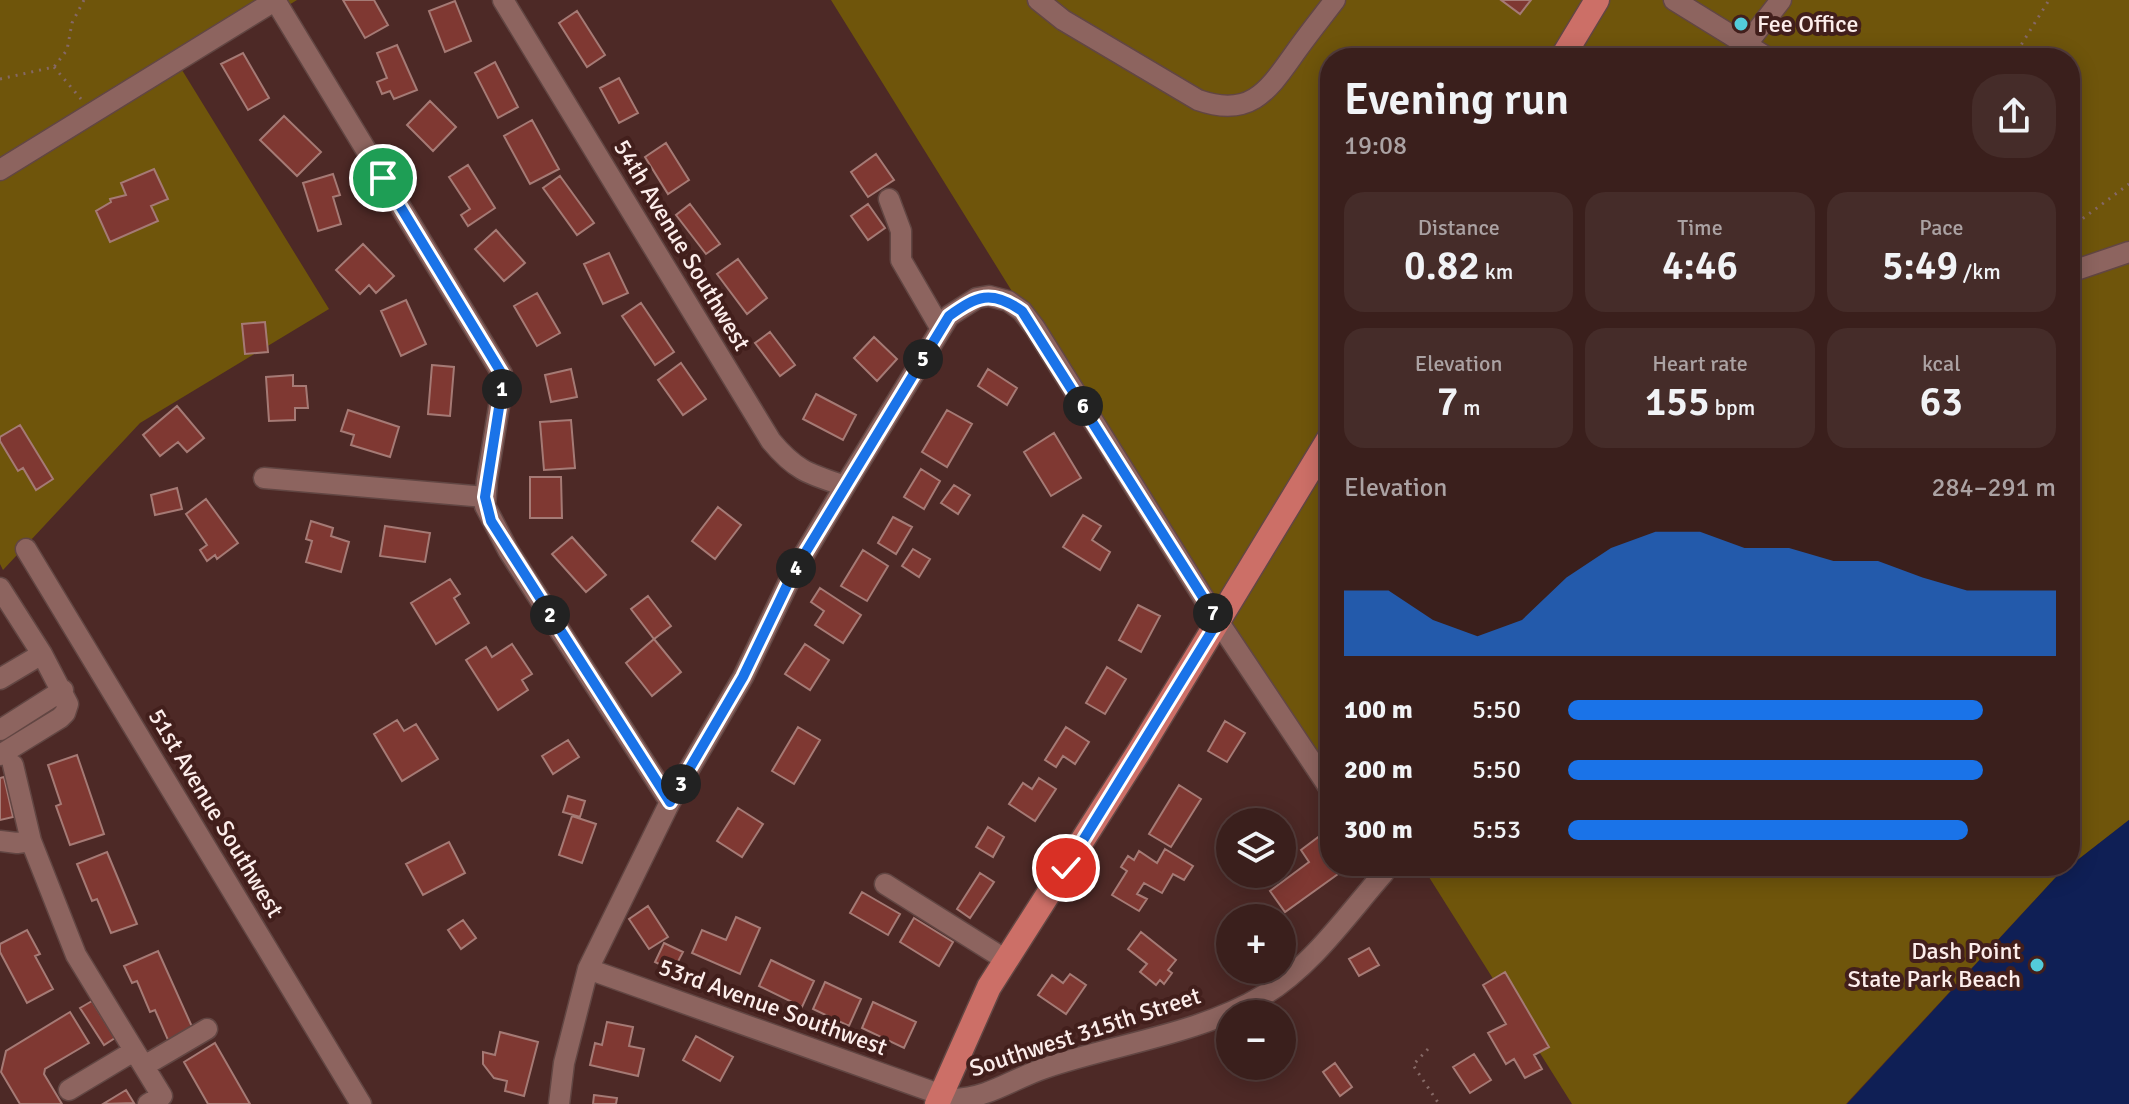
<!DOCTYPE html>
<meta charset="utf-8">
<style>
body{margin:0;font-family:Signika,sans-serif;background:#452c29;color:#f1f3f6;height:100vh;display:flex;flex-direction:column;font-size:30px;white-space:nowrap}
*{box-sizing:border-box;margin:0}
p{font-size:26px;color:#aba2a3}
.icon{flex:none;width:44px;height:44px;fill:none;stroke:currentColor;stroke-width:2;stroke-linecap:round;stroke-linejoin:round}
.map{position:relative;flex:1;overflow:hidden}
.drawer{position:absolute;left:1320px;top:48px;width:760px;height:828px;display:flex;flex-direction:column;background:#3a1f1c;border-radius:32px;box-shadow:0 4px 20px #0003,0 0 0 2px #543d3b}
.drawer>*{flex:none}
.buttons{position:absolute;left:1216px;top:808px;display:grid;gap:16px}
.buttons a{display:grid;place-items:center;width:80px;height:80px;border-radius:50%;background:#3a1f1c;box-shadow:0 4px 20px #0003,0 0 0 2px #543d3b;font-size:40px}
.pin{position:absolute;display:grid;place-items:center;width:68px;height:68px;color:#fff;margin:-34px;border:4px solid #fff;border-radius:50%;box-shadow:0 2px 8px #0007}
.km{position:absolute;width:40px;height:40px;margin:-20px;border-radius:50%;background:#222;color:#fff;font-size:22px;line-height:40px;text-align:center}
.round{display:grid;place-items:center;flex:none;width:84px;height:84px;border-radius:32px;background:#452c29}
.headline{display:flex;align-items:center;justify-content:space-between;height:136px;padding:0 24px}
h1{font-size:44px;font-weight:600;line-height:60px}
.figures{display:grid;grid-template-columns:repeat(3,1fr);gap:12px;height:136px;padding:8px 24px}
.figures div{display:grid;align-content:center;border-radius:20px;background:#452c29;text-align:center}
.figures b{font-size:40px;font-weight:600}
.figures small{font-size:22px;font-weight:400}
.figures p{font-size:22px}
.chart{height:224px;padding:16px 24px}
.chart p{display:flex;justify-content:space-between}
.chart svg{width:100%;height:144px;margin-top:8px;fill:#1a73e8;opacity:.7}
ul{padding:0 24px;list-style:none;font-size:26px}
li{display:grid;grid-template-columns:128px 96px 1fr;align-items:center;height:60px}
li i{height:20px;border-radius:10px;background:#1a73e8}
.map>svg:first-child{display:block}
</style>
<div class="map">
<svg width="2129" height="1104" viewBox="0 0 2129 1104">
<rect width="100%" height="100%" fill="#4d2926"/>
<path fill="#6f550b" d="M0,0h297l-115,70 147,239 -189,114 -137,147 -3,-6z
M831,0h1298v820l-59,46v-808h-740v745z
M1422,866h648l-13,10 -211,228h-274z"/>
<path fill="#0f1f55" d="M2129,820v284h-282l210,-228z"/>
<path fill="#7f3832" stroke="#a57a75" stroke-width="2" d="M343,0h31l14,25 -23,13z
M1501,0h30l-11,14z
M455,1l16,40 -26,11 -16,-41z
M577,11l28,44 -18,12 -28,-44z
M397,45l20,45 -23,9 -4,-8 -8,3 -5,-12 10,-4 -10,-25z
M243,53l26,45 -21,12 -27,-46z
M495,62l23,45 -20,11 -23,-45z
M619,78l19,35 -19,10 -19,-35z
M430,101l26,26 -23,24 -26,-26z
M284,116l37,36 -24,24 -37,-36z
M532,120l27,49 -29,15 -26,-48z
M666,143l23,37 -21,14 -23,-37z
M876,154l18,26 -26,17 -17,-25z
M468,165l27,43 -27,18 -7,-11 9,-6 -21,-32z
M154,169l14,30 -17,7 7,15 -48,21 -14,-31 15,-9 -1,-3 16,-4 -5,-12z
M333,174l7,21 -7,2 8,27 -23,7 -15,-48z
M560,176l34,47 -17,12 -34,-47z
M690,204l30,40 -14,10 -30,-39z
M868,204l17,24 -17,12 -17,-24z
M496,230l29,33 -21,18 -29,-32z
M363,244l31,32 -18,17 -7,-8 -9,9 -24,-24z
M609,253l19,40 -25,11 -19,-40z
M738,259l29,39 -20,16 -30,-40z
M537,293l23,40 -23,13 -23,-40z
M406,300l20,44 -25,12 -20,-45z
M641,303l33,49 -19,13 -33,-49z
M265,322l3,30 -23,2 -3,-30z
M770,332l25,33 -15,11 -25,-33z
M874,337l23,22 -20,22 -23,-23z
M681,363l25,36 -23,16 -25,-35z
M432,365l22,2 -4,49 -22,-2z
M571,369l6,28 -26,5 -6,-27z
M988,369l29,19 -10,17 -29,-19z
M293,375v11h13l2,22h-13v12l-26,1 -3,-44z
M816,394l40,21 -13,25 -40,-21z
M177,406l27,32 -17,14 -9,-10 -18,14 -17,-21z
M348,410l51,17 -9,30 -39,-12 3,-10 -13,-4z
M947,410l25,14 -25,43 -25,-15z
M571,420l4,48 -31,2 -4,-48z
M20,425l33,54 -17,11 -13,-22 -5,3 -18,-30v-4z
M1054,433l27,45 -30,18 -27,-44z
M921,469l19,12 -16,28 -20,-12z
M530,477h31l1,41h-32z
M954,485l16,10 -12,19 -17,-11z
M177,488l5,21 -27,6 -4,-20z
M206,499l32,44 -21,16 -2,-4 -8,6 -7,-11 7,-5 -21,-31z
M718,507l23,18 -26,34 -23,-18z
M1083,515l18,11 -9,14 18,12 -10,18 -37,-23z
M893,517l19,10 -16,27 -18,-11z
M311,521l22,7 -2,8 18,6 -8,30 -35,-10 6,-21 -6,-2z
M385,526l45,7 -5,29 -45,-6z
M572,537l34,38 -20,17 -34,-38z
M913,549l17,10 -11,18 -17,-11z
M863,550l25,16 -21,35 -26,-15z
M450,579l10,15 -6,4 15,25 -33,21 -25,-41z
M820,588l41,27 -18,28 -28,-18 9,-14 -13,-9z
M648,596l23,30 -17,13 -23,-30z
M1138,605l22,11 -19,36 -22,-12z
M654,639l27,33 -29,24 -26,-33z
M512,644l20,30 -10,6 6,10 -30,20 -32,-50 20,-13 6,10z
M805,644l24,16 -19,30 -25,-16z
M1107,667l19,12 -21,35 -19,-11z
M397,720l7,11 12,-7 22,35 -36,22 -28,-47z
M1225,721l20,12 -18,29 -19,-11z
M798,727l22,13 -26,44 -22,-13z
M1066,727l23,15 -14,22 -12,-8 -7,11 -11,-7z
M568,740l11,17 -26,17 -11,-18z
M77,755l27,79 -34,11 -14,-39 5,-2 -13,-39z
M4,777l9,40 -13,3v-42z
M1039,778l17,11 -21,32 -26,-17 14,-21 9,6z
M1179,785l22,14 -30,48 -22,-13z
M568,796l17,5 -5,16 -17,-5z
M738,808l25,16 -21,33 -25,-16z
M572,816l24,8 -14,39 -23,-8z
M988,827l16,10 -11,20 -17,-10z
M1321,835l9,13v18h13l2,3 -60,43 -15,-21 39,-29 -8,-12z
M449,842l16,31 -42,22 -17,-31z
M1165,849l28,17 -9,14 -11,-6 -11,19 -18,-10 -7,11 10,5 -8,12 -27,-16 15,-24 -6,-4 7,-11 6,4 5,-9 18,12z
M107,852l30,72 -26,9 -14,-34 -5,2 -15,-37z
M980,873l14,9 -24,36 -13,-9z
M862,892l38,22 -12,21 -38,-22z
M648,906l20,31 -19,12 -20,-30z
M736,917l24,11 -20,46 -48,-21 10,-23 24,10z
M914,918l39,24 -14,24 -39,-24z
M463,920l13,18 -15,11 -13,-19z
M27,930l13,24 -5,2 18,33 -26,14 -27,-51v-8z
M1141,932l35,28 -8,10 4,3 -8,11 -4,-4 -4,5 -16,-13 7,-8 -19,-15z
M664,943l19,9 -10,19 -18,-9z
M1369,948l10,17 -20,11 -10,-17z
M158,951l35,78 -25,11 -13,-30 -5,2 -13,-31 -5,2 -8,-17z
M771,960l43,21 -12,26 -43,-21z
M1505,972l44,75 -15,8 8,14 -17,9 -11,-19 -8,5 -18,-31 18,-9 -23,-39z
M1070,974l16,11 -20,29 -28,-19 14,-20 11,8z
M825,982l36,17 -12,27 -36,-17z
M92,1001l23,37 -11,7 -24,-37z
M873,1002l43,20 -12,26 -42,-20z
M70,1012l19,31 -44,26 -1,5 18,30h-42l-19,-32 5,-21z
M607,1022l26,5 -4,19 15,3 -6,27 -48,-11 5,-22 7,2z
M500,1032l38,10 -14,54 -19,-5 2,-10 -13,-3 -11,-14v-12l12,3z
M696,1036l37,21 -13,24 -37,-21z
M215,1043l35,61h-42l-24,-42z
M1474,1054l17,26 -21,13 -17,-26z
M1335,1063l17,24 -12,9 -17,-24z
M126,1090l8,13 -31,1z
M594,1095l23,3 -1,6h-23z"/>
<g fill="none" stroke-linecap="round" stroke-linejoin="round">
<g stroke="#624643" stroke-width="23">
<path id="minor" d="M275,0l227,374 1,8 -16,98 -2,26 23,44 162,252
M503,0l268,441c25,30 38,33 74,45
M1038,0l25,20 135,80c54,19 71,-11 99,-50 12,-17 25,-33 38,-50
M1674,0l94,58
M1744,58l2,-13 35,-45
M0,170l276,-170
M889,199l12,32v29l40,69
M2070,272l59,-20
M264,478l221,19
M26,549l335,555
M0,588l42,66 26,50 -3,9 -5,5 -60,37
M0,679l42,-25
M0,730l63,-40
M13,765l18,76
M0,841l17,2 14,-2 45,114 86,141 -14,8
M885,884l121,76
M588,969l365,130c36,-1 59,-20 92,-31 70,-24 155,-34 219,-73 48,-29 83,-80 119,-121l-5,-8
M144,1066l63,-37
M69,1090l65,-39
M559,1104l5,-41 24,-94 82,-167 73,-125 50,-104 52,-87 104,-170 28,-18 12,-2 19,5 14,10 13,17 183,293 112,168"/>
</g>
<g stroke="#624643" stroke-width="27">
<path id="major" d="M1562,58l35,-58
M937,1104l52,-117 149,-234 192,-316"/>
</g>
<path stroke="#856865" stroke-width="3" stroke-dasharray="2 6" stroke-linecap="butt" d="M2013,58l36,-58
M54,67l27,32
M0,79l54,-12 13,-17 5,-27 12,-23
M2070,228l59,-44
M1428,1049l-15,16 26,39"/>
<use href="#minor" stroke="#8d645f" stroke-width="20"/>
<use href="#major" stroke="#cc6f67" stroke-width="24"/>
</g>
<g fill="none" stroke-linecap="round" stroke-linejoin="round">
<g stroke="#fff" stroke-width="16">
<path id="route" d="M383,178l119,196 1,8 -18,115 6,24 179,281 73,-125 50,-104 156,-257c28,-20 42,-27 73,-5l196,310 -152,247"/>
</g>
<use href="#route" stroke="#1a73e8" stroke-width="10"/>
</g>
<g fill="#53cbda" stroke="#421f1c" stroke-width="3">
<circle cx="1741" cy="24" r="8"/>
<circle cx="2037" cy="965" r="8"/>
</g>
<g text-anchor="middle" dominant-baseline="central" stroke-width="8" stroke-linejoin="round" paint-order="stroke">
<g font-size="24" fill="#fcedeb" stroke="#421f1c" text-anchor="start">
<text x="1757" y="24">Fee Office</text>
<text x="2021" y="951" text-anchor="end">Dash Point<tspan x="2021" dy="28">State Park Beach</tspan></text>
</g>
<g font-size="24" fill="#fcedeb" stroke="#421f1c">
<text transform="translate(682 245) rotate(59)">54th Avenue Southwest</text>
<text transform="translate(216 813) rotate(59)">51st Avenue Southwest</text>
<text transform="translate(773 1007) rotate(20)">53rd Avenue Southwest</text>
<text transform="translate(1085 1032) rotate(-18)">Southwest 315th Street</text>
</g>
</g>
</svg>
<div class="buttons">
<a><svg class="icon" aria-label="layers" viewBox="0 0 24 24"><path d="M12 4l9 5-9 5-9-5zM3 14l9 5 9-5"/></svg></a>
<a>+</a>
<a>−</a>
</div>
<div class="pin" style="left:383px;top:178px;background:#1e9e55"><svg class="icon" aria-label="arrive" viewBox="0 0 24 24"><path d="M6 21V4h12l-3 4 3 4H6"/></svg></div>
<div class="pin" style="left:1066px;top:868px;background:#d93025"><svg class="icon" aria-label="check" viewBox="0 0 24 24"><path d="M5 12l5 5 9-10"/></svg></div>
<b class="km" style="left:502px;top:389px">1</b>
<b class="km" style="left:550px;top:615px">2</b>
<b class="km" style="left:681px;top:784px">3</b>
<b class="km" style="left:796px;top:568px">4</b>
<b class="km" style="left:923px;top:359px">5</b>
<b class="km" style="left:1083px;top:406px">6</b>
<b class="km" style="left:1213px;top:613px">7</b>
<section class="drawer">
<div class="headline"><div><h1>Evening run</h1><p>19:08</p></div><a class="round"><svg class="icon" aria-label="share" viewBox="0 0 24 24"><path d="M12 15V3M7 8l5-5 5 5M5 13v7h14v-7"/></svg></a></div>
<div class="figures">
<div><p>Distance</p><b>0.82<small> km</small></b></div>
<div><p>Time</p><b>4:46</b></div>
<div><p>Pace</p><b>5:49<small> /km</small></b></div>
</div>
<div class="figures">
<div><p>Elevation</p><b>7<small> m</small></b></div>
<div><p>Heart rate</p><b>155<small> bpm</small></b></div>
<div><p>kcal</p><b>63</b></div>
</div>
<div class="chart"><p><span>Elevation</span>284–291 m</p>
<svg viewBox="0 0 160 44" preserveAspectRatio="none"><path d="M0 44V24L10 24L20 33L30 38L40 33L50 20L60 11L70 6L80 6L90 11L100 11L110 15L120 15L130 20L140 24L150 24L160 24V44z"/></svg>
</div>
<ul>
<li><b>100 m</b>5:50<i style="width:85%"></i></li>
<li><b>200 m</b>5:50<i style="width:85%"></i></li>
<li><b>300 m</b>5:53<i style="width:82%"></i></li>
</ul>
</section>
</div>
